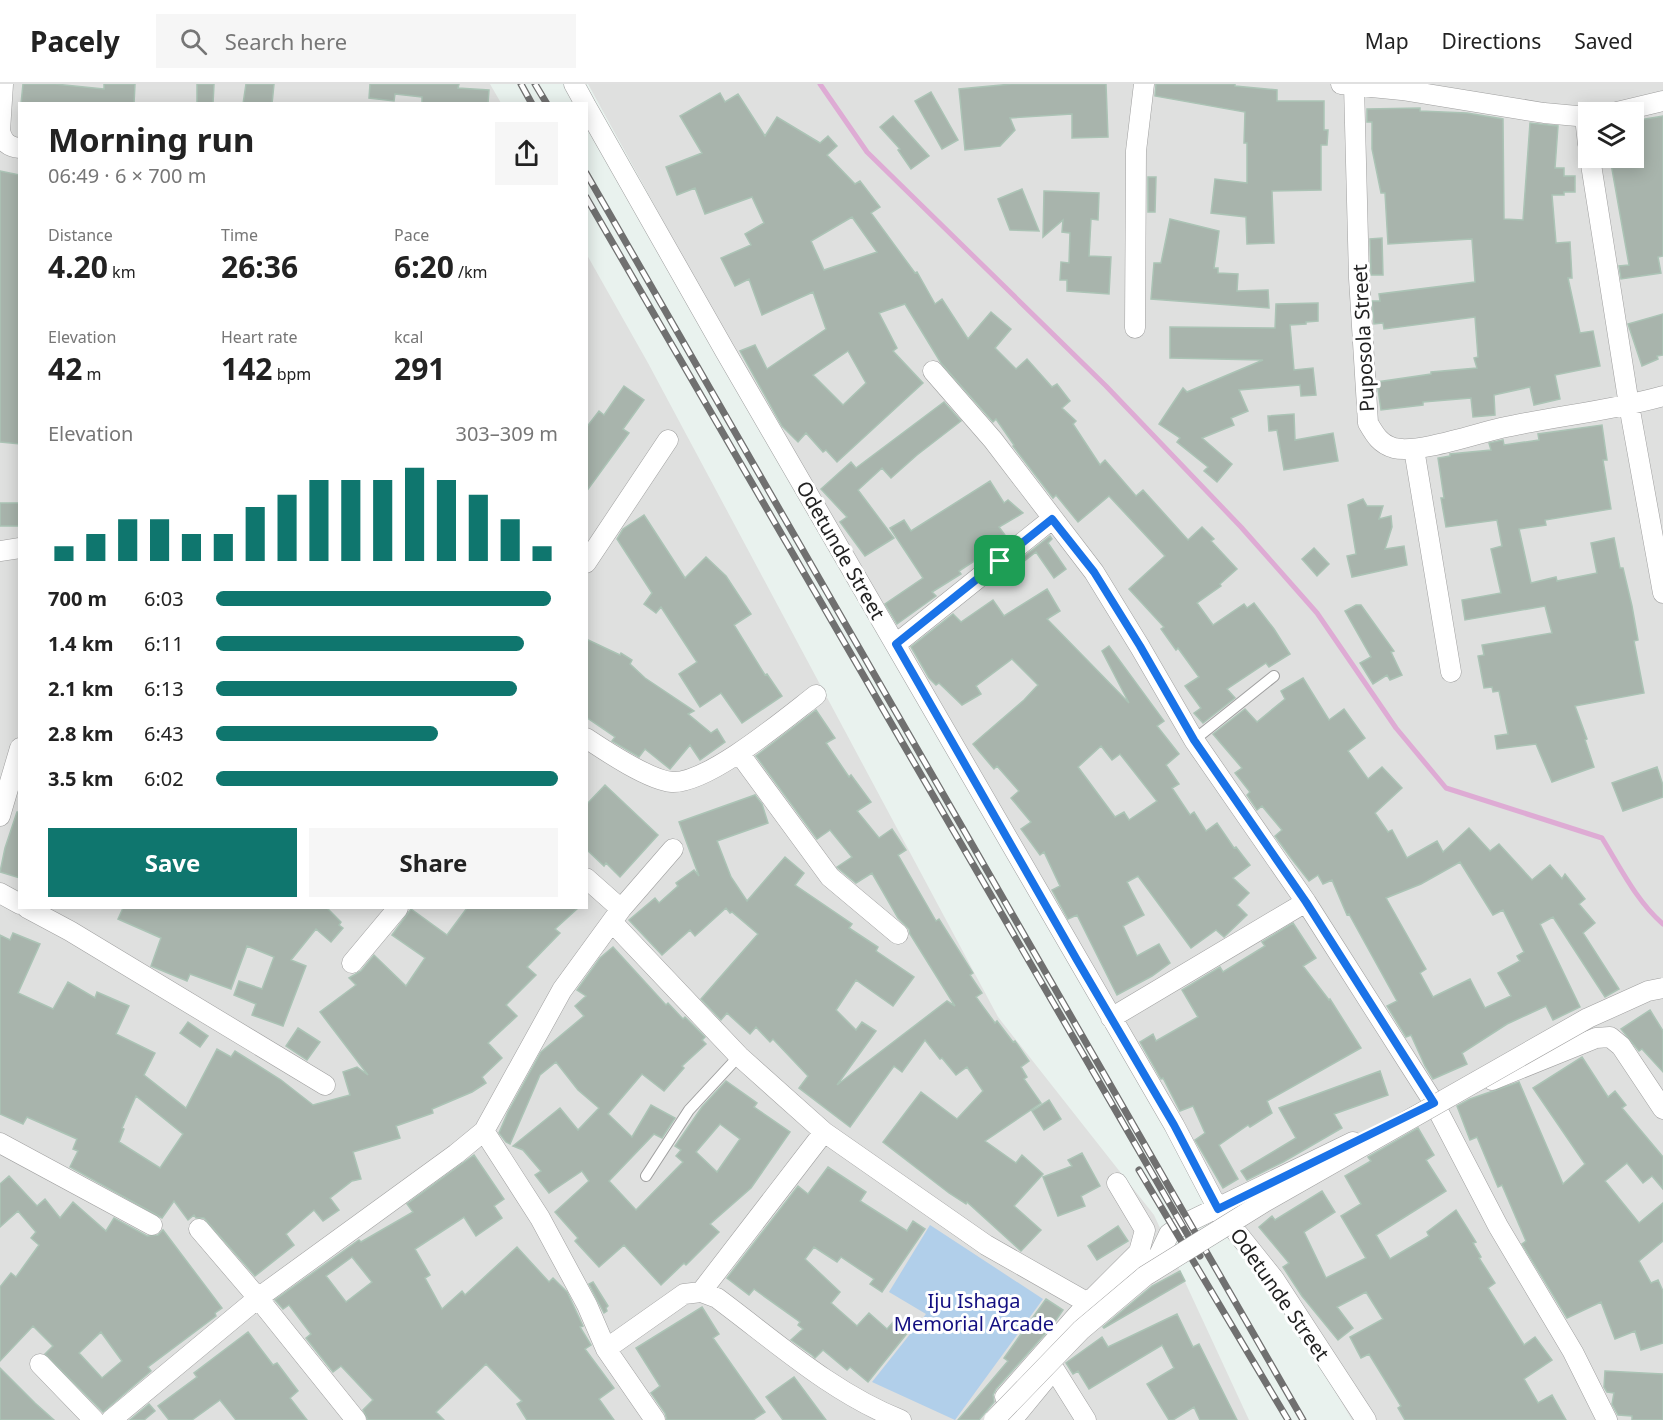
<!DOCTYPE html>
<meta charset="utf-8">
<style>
body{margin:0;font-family:"Noto Sans",sans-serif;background:#f6f6f6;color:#222;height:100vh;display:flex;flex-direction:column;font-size:22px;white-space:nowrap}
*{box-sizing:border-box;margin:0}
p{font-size:20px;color:#767676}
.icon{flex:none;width:33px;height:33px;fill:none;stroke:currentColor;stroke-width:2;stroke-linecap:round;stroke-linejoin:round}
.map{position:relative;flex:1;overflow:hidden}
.side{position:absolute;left:18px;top:18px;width:570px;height:807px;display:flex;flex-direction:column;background:#fff;border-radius:0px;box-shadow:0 3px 15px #0003}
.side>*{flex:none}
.controls{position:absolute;left:1578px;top:18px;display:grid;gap:12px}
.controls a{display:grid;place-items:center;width:66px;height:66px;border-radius:0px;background:#fff;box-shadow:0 3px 15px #0003;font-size:30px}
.pin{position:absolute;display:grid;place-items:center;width:51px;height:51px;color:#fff;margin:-26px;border-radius:12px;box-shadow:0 3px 9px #0006}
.round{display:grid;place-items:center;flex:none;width:63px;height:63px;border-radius:0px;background:#f6f6f6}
.summary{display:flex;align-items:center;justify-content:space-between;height:102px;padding:0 30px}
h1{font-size:33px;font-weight:700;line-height:45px}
.stats{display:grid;grid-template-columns:repeat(3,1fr);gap:9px;height:102px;padding:6px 30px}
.stats div{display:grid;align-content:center}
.stats b{font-size:30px;font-weight:700}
.stats small{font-size:16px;font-weight:400}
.stats p{font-size:16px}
.chart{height:168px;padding:12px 30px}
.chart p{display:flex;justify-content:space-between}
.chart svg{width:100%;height:108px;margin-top:6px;stroke:#0f766e;stroke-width:6}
.button{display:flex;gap:12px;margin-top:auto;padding:12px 30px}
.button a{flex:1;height:69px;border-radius:0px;background:#0f766e;color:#fff;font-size:24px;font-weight:700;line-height:69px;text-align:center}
.button a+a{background:#f6f6f6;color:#222}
ul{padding:0 30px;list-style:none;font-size:20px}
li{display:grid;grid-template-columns:96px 72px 1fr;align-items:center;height:45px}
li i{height:15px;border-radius:8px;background:#0f766e}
header{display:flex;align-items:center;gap:36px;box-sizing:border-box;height:84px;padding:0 30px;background:#fff;border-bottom:2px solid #e0e0e0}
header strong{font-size:28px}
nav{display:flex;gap:33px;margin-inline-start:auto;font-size:21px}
.search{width:420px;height:54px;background:#f6f6f6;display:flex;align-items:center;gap:15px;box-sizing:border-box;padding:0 21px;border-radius:0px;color:#767676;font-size:22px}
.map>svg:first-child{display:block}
</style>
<header>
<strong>Pacely</strong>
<div class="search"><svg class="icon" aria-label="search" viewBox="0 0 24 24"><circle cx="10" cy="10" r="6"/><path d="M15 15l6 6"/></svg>Search here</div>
<nav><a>Map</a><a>Directions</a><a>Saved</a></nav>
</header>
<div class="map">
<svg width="1663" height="1336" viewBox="0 0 1663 1336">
<rect width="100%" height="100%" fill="#e9f2ee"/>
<path fill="#dfe0df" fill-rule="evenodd" d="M0,0h490l11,19 -481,1v804h566l1,-653 61,108 350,654 156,198 95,205h-1249z
M588,0h1075v1336h-311l-292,-495 -359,-635zM1588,28h46v46h-46z"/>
<path fill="#b1cfea" d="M930,1141l113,74 -88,121 -83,-38 54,-68 -37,-22z"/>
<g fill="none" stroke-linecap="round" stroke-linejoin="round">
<path stroke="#deabd4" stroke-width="5" d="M820,0l47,68 239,234 135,141 76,86 79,115 50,60 156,50c18,29 35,64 61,86"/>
</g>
<path fill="#a8b4ac" stroke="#abc3b5" stroke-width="1.5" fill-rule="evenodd" d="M23,0h32l49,5v-5h31l-1,20h-113z
M197,0h17l-1,20h-16z
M246,0h28l-2,20h-29z
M370,0h89l-1,4 31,2 -1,14h-66v-7l-27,-3 -1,7 -25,-3z
M1012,0h94l2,53 -36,1v-24l-62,4 5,12 -15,16 -35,4 -6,-61z
M1156,0h79v2l42,4v11h47v29h4l-1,15h-6v45l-49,1 2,52 -27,1 -1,-27 -35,-4 4,-34 32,4v-40h-3l1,-31 -90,-16z
M931,8l27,48 -16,9 -27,-48z
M720,9l5,9 13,-8 27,42 12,-19 43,26 8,-7 9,10 -10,9 28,29 5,-3 20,26 -9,6 44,60 2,-1 18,32 7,-5 26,40 23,-27 20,17 -16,19 21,21 11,-10 25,28 5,-3 13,17 -8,7 14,13 -3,3 27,41 5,-5 31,36 7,-6 45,50 14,-13 12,12 -3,2 26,28 -17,15 1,2 -24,17 16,22 31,-21 3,4 7,-5 20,26 16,25 -21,13 -3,-4 -39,26 8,9 -32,25 -9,-10 7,-5 -16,-22 14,-9 -21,-29 -2,2 -15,-21 3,-2 -35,-38 36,-33 -56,-60 -31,26 -22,-27 -3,3 -40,-52 1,-1 -18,-26 -3,3 -52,-59 -36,-59 -26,9 18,35 -4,3 30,32 -86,79 -11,-12 -3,2 -17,-19 -8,9 -16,-16 -42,-75 15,-6 12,24 59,-40 -13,-37 -51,23 -13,-36 -14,7 -14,-28 30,-13 -6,-11 19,-11 -12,-26 -47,17 -10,-26 -18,7 -11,-28 36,-14 -22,-37zM852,133l25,35 -53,18 -13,-29zM848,267l18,32 -23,22 -30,-30z
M1420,24v3l47,2 36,6 1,100 19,1 7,-97 28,3 -3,42h9v8h11v16h-11v3h-12l4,48 14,-1 2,36h-4l12,55 13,-2 7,35 -45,9 5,24 -26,6 -4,-18 -36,8 1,20 -22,2 -2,-19 -48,4v3l-42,5 -4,-28 54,-8v-2l46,-4 -3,-10 4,-1 -3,-40 -91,12 -1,-6 -9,1 -2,-23h8l-1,-7 96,-12 -3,-43 -84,5 -3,-51h-4l-9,-44v-27h-5v-13z
M893,32l36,40 -18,13 -13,-19 2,-1 -20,-22z
M1663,32v140l-5,1 3,16 -40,6 -2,-13 10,-1 -19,-107h24v-37z
M0,87l20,4v269l-20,-2z
M1148,93h8l-1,35h-7z
M1022,105l17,42 -29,-1 -12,-31z
M1044,107l55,2 -1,27 -7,-1 -2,37 22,1 -2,37 -42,-3v-11h-7l1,-18 8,1 1,-30 -8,-1 1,-12 -20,17z
M1170,135l49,12 -5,37h4v5l20,1 -1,17 31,-1 1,18 -118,-9 3,-36h7z
M1382,154l1,37h-12l-1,-36z
M1318,219v18l-12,1v2l-16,1 4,45 19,-2 3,27 -15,1 -1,-11 -61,5 9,21 -17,7 3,7 -32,13 30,26 -15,18 -13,-11 4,-4 -31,-25 3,-4 -21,-14 24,-36 4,4 76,-32 -93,-2v-31l105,1 1,-24z
M1663,230v41l-6,1 1,3 -16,7 -14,-42z
M624,302l20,14 -21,29 6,4 -43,59v-64l13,-17 5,4z
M944,318l17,19 -44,34 -26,23 -9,-10 -24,22 36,48 -29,18 -25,-34 7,-5 -26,-28 30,-27 5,6z
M1294,330l1,26 38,-7 5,28 -54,9 -7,-40 -8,1 -1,-15z
M1602,341l5,35h-4l8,49 -66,11 1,5 -27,4 12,54 25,-6 1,4 40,-8 -6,-30 23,-5 6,30h3l9,38 6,34 -4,1 10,52 -69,13 12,33 -2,1 9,27 -42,15 -16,-38 -39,5 -2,-13 13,-2 -9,-43 -6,1 -1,-5 -8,1 -6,-32 6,-1 -2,-10 70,-12 -7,-27 -80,14 -3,-20 39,-7 -10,-44 11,-3 -5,-26 -51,7 -5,-29h3l-6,-40 12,-2v-2l41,-4 -2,-7 14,-3 1,5 35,-5 -1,-6z
M990,397l14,22 4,-3 15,13 -24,14 9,12 -16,12 -1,-1 -32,21 2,3 -29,18 4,4 -39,28 -12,-20 38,-26 -33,-50 14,-8 7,11z
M1363,415l4,7h16l-4,13 12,-3 1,11 -7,22 19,-3 3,19 -55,12 -5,-21 9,-2 -8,-49z
M0,419h20v23h-20z
M644,431l41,63 21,-21 20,19 25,38 -17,11 31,50 2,-1 15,22 -40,27 -21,-30 -21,14 -21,-33 18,-12 -36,-55 -5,6 -12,-9 8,-11 -35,-54 6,-10z
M1050,452l2,3 -4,4 18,26 -12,9 -18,-26 -27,21 -2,-3z
M1314,464l15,16 -12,12 -15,-17z
M1047,505l13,22 -13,8 82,84 -27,-52 7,-5 55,75 -7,5 22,28 -13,11 13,19 -7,4 18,27 4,-3 12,19 11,-8 17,25 2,-1 14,18 -17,13 16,15 -12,12 10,10 -23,22 -8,-7 -25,18 -53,-72 -11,6 17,33 -21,11 14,30 22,-12 11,19 -18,13 -35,19 -40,-80 -9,4 -16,-29 8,-4 -16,-34 -4,3 -19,-26 10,-7 -20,-24 8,-7 -22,-25 -3,3 -21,-25 51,-44 14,-15 -26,-26 -36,27 5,8 -19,11 -23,-22 -3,2 -7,-7 -18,-31 42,-33 8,8 32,-22 11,16zM1101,662l11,14 8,-6 37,47 -28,19 -5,-8 -9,5 -37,-50z
M1356,521h5l33,46 -3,1 11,23 -12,5 -3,-5 -14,9 -13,-21 11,-6 -26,-46z
M586,555l34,16 1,-2 11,7 -2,4 15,14 49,33 -6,3 23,19 6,-4 8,13 -25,18 -10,-15 -20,24 -25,-20 -6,8 -27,-16 3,-4 -29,-20z
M1303,594l26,42 15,-11 21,29 -17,13 20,28 14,-12 20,21 -27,25 13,19 4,-2 15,28 30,-17 6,11 26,-24 21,23 9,-7 33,36 18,-15 12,14 3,-5 20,25 -6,5 16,19 -12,10 36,56 -14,8 -52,-80 -13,7 40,83 -27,13 -7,-14 -39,18 -45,29 5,11 -34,15 -8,-13 -14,-31 -5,2 -19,-31 10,-5 -48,-87 -2,1 -15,-35 -9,4 -5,-9 -9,6 -18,-23 -16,-22 7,-6 -20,-24 -5,4 -10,-15 3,-3 -15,-19 7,-5 -29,-34 32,-25 12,13 28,-23 -4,-8zM1460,778l33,53 10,-5 21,42 -7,4 3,5 -22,12 13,23 -26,12 -15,-29 -37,18 -13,-24 6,-4 -40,-71 35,-14z
M816,626l19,28 -9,5 23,34 2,-2 20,27 -14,9 22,27 13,-9 14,21 -8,5 38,66 3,-2 34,54 -3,2 12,18 -6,4 19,26 2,-2 16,21 2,-1 14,20 -8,6 6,10 -3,2 17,24 -56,38 31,22 6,-8 21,19 -29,32 27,24 -20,21 -54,-49 -1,2 -17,-11 -66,-51 38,-50 36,27 26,-28 -16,-24 -11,8 -14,-17 -2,1 -15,-19 -23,32 -8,-6 -44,61 -51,-39 9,-12 -35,-37 -3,3 -14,-15 -6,7 -23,-21 -6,7 -20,-21 57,-65 -26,-22 -2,1 -4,-5 -31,28 -5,-6 -28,25 -33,-35 26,-22 4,5 19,-17 -2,-3 18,-13 5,6 -20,-54 76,-27 7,9 6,19 -51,18 14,36 16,24 38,-44 19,16 -9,12 57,39 -3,4 29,19 -2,4 38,26 -21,29 -37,-26 -20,30 20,20 6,-8 14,9 -39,54 110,-84 8,5 -45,-72 -1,-5 -11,-11 -26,-45 -16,10 -17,-14 -2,-2 15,-10 -22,-27 -13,9 -61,-83z
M1657,683l6,18v12l-40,14 -11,-28z
M605,701l53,50 -38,42 -14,-14 -2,3 -18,-17v-44z
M17,728h3v66l-20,-6 5,-24z
M123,824h204l14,14 -2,3 4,3 -12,14 -15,-13 -25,31 15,6 -23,60 -31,-11 4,-11 -22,-9 5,-14 23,8 12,-32 -27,-11 -16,43 -41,-15 -3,7 -36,-15 10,-28 -43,-19z
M467,824h111l-23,21 5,4 -33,34 9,8 -30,30 11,11 -29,27 14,15 -20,19 4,6 -14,9 -40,17 1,4 -37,13 4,12 -47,14 8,27 -9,2 -22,17 9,12 -16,11 -9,-11 -28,24 8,11 -39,31 -51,-58h-8l-2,-3 -6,5 -14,-19 -12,17 -92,-51 8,-16 -5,-2 4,-10 -50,-22 -4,7 -23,-10v-179l10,5 3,-7 27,11 -22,49 35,16 15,-27 27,16 2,-6 32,14 -13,28 39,19 -11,22 42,33 31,-59 14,8 4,-6 46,29 32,25 37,-10 -7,-23 14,-5 11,8 -48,-63 36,-27 -7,-7 12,-7 13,-16 32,31 19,-28 -33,-23 19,-26 36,26zM136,1012l47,38 -23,34 -41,-26 5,-13 -2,-1z
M1293,839l23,35 -13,8 26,34 1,-1 31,49 -94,53 5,12 -22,14 -2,-2 -29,20 19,34 -15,9 -28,-48 10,-7 -12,-27 -13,5 -17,-33 -2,1 -21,-37 13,-8 3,7 42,-24 -16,-27 38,-23 3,5 42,-26 -3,-4z
M613,863l53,58 2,-2 15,16 2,-2 20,20 -3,3 4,4 -24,22 2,2 -20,23 -22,-17 -34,40 24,23 19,-32 24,13 -13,20 -8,-4 -45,47 27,29 47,-48 -7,-6 5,-6 -6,-4 27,-39 24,-26 31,22 -3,4 36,25 -39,56 -41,36 9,8 -33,33 -2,-2 -23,22 -37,-40 -25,22 -24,-26 3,-3 -23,-26 34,-31 -7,-10 -33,22 -14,-18 6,-4 -18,-21 -10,-4 47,-38 18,22 21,-22 -21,-18 -22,-28 -16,13 -30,69 -4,-2 -7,-9 9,-21 33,-60 43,-36 -9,-10 11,-10 -9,-6 23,-32zM720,1040l20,15 -23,33 -21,-20z
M1650,926l13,21v41l-21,-23 -3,2 -18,-22z
M188,938l20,14 -8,11 -20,-14z
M298,944l22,14 -13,18 -21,-14z
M1582,973l26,40 7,-6 11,14 -4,3 41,49v32l-11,-13 -9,7 -16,-20 -22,18 34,42 24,-20v38l-24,20 12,22 7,-3 5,11v52l-22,7 -6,-19 -20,8 -14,-37 -34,16 -45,-74 4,-3 -24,-56 -4,2 -21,-50 -7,3 -13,-34 13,-7 49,-17 44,102 22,-20 -52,-76z
M1380,987l8,24 -54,19 8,14 -59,34 -36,18 -6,-9 55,-33 -17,-30z
M1049,1016l12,19 -17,11 -12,-19z
M1418,1044l16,27 -8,5 20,31 -70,44 14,24 39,-23 -2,-4 29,-22 20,32 -3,1 8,14 -2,1 16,25 -7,5 36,57 11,-8 17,23 -28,19 14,24 14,-8 14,25h-161l-7,-12 3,-2 -32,-52 -8,4 -11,-21 33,-18 -17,-27 -29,15 16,21 -15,12 -36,-44 -19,-29 6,-4 -30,-36 13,-11 3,4 47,-29 13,21 -31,20 22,46 40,-20 -25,-42 20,-12 -16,-28 26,-15 -3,-4z
M1082,1069l18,33 -19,10 4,10 -27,10 -15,-39 29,-11 -4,-6z
M474,1071l30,44 -10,7 8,12 -26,18 -12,-19 -49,32 15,26 -5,3 17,31 20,-18 3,4 52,-48 32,35 4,-4 14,14 16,34 -3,1 11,18 -6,4 29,39 -15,11 15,21h-87l-10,-16 5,-3 -36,-37 -50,48 8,8h-76l-5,-10 10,-10 -32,-34 -8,6 -27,-34 5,-4 -22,-29 -6,4 -8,-9 84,-60 2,2 52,-30 -6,-8zM352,1173l20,25 -26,20 -20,-26z
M828,1083l38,25 -6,9 47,30 6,-10 12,8 -43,63 -12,-8 4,-5 -33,-22 -4,5 -23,-15 -9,12 35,33 -9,11 26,23 12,-13 18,16 7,-8 14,11 -40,50 -18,-15 -3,3 -24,-20 -8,8 -3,-3 -21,-15 12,-11 -5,-4 2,-3 -46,-33 -5,6 -22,-17 71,-92 10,8z
M9,1092l28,30 8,-7 15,19 13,-16 33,29 8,-13 33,18 11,-1 5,-5 59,78 -7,5 1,3 -68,51 3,4 -48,41 -58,-58 8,-8 -20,-20 -33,35v-74l11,-14 5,4 23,-32 -8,-7 5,-6 -18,-21 -18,16v-43zM101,1248l21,29 -20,17 -23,-25z
M1118,1142l10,15 -31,19 -9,-14z
M1180,1187l5,10 -81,47 -1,-1 49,-41z
M593,1198l15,24 -2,2 1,3 -3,2 -15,-29z
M1046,1215l17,11 -11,16 -56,63 -3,6 1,7 -15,18h-21l50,-59 -4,-3z
M702,1223l17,27 -6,4 52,74 -12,8h-86l-2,-7 -14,-20 9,-7 -24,-38z
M1177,1230l16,33 6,-3 38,76h-37l-6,-13 -21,13h-4l-22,-36 27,-16 -12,-23 -73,44 -11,-18 -5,3 -7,-11 36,-26 6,10z
M248,1248l25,33 4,-2 21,28 -8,7 17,22h-71l-16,-20 -28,20h-23l-11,-14 39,-29 -3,-4z
M0,1284l35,35 19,17h-54z
M1605,1287l58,3v46h-31v-4l-14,-1 -6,-11 2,-11 -7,-1 -3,-5z
M794,1293l32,43h-43l-17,-23z
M149,1320l6,7 -11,9h-14z"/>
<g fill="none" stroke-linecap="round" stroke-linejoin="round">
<g stroke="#9f9f9f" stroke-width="12">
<path id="lane" d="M1194,656l80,-64
M646,1092l43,-66 50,-54"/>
</g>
<g stroke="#9f9f9f" stroke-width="21">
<path id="street" d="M574,0l11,20
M1341,0l61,6 142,23 44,4
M1354,1l5,193 9,145c7,12 12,21 26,25 23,6 81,-14 107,-20 54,-12 109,-17 162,-32
M586,22l139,245 449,774 44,84 56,70 92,141
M1617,28l46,-11
M1585,33l3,27
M0,47l3,-47
M0,47c3,11 8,16 20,17
M1590,74l39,247 34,188
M1135,244l1,-177 8,-67
M933,287l60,69 101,132 46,75 54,93 112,162 128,201 64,123 75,126 34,68
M1414,365l37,223
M0,467l20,-3
M586,479l82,-123
M896,560l156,-125
M586,654c21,14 63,42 86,44 36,2 114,-64 144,-87
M739,669l91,124 68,57
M0,732l20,-68
M586,794l35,31
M0,809l20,11
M27,824l43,23 255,154
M612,838l127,134 85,76 162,113 102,58
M352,879l46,-55
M1111,934l195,-116
M1492,996l104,-42 14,-1 11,9 42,63
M484,1047l56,87 47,87 19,44 49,71
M0,1059l152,82
M199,1145l59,69 98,122
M1139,1193l20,-22 10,-21 13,-9 171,-83
M701,1208l123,-160
M606,1265l78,-55 17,-2 16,6c58,43 115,95 184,122
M40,1280l54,56
M1054,1285l32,51
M1005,1313l83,-94 51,-51 6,-22 -28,-47
M111,1336l147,-122 198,-144 28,-23 78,-141 59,-81 52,-60
M1012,1336l42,-51"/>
</g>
<use href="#lane" stroke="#fff" stroke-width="10"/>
<use href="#street" stroke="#fff" stroke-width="20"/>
<g stroke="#707070" stroke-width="7">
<path id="rail" d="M521,0l11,20
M535,0l12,20
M586,89l717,1247
M586,113l614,1059
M1139,1086l149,250"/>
</g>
<use href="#rail" stroke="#fff" stroke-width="4.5" stroke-dasharray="14" stroke-linecap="butt"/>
<g stroke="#9f9f9f" stroke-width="21" stroke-linecap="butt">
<path id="street-bridge" d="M994,1336l87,-90 64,-54 121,-75 322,-183 60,-27 15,-3"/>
</g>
<use href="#street-bridge" stroke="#fff" stroke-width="20"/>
</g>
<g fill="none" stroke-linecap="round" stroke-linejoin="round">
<g stroke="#fff" stroke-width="12">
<path id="route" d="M1052,435l42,53 46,74 54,94 112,162 128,201 -216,106 -44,-84 -97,-165 -181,-316z"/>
</g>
<use href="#route" stroke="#1a73e8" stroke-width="8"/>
</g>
<g text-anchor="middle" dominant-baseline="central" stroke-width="6" stroke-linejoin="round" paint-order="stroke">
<g font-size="20" fill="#222" stroke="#fff">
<text transform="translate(1363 254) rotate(-93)">Puposola Street</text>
<text transform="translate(841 466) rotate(60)">Odetunde Street</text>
<text transform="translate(1280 1210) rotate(55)">Odetunde Street</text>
</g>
<g font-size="20" fill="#130f81" stroke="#fff">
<text x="974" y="1216">Iju Ishaga<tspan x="974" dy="23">Memorial Arcade</tspan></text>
</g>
</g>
</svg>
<div class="controls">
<a><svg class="icon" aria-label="layers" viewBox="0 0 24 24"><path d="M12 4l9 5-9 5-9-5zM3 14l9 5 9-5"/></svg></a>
</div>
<div class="pin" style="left:1000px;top:477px;background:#1e9e55"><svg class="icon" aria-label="arrive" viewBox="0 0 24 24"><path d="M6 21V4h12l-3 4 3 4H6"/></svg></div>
<section class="side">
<div class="summary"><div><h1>Morning run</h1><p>06:49 · 6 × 700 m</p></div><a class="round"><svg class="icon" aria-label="share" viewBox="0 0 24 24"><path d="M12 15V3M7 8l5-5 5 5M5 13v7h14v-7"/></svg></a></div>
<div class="stats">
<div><p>Distance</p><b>4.20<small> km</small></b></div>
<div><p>Time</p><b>26:36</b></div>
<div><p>Pace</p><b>6:20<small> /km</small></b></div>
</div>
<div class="stats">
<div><p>Elevation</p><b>42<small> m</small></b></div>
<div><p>Heart rate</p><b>142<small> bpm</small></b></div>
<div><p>kcal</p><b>291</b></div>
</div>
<div class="chart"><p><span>Elevation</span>303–309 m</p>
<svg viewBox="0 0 160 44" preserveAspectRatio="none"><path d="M5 44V38M15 44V33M25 44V27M35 44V27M45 44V33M55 44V33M65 44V22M75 44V17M85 44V11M95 44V11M105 44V11M115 44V6M125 44V11M135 44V17M145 44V27M155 44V38"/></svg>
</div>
<ul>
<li><b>700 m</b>6:03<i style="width:98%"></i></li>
<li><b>1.4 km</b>6:11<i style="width:90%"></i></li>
<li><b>2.1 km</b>6:13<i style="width:88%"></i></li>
<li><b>2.8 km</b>6:43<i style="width:65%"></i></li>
<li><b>3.5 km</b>6:02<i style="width:100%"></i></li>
</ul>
<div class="button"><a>Save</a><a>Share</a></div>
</section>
</div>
